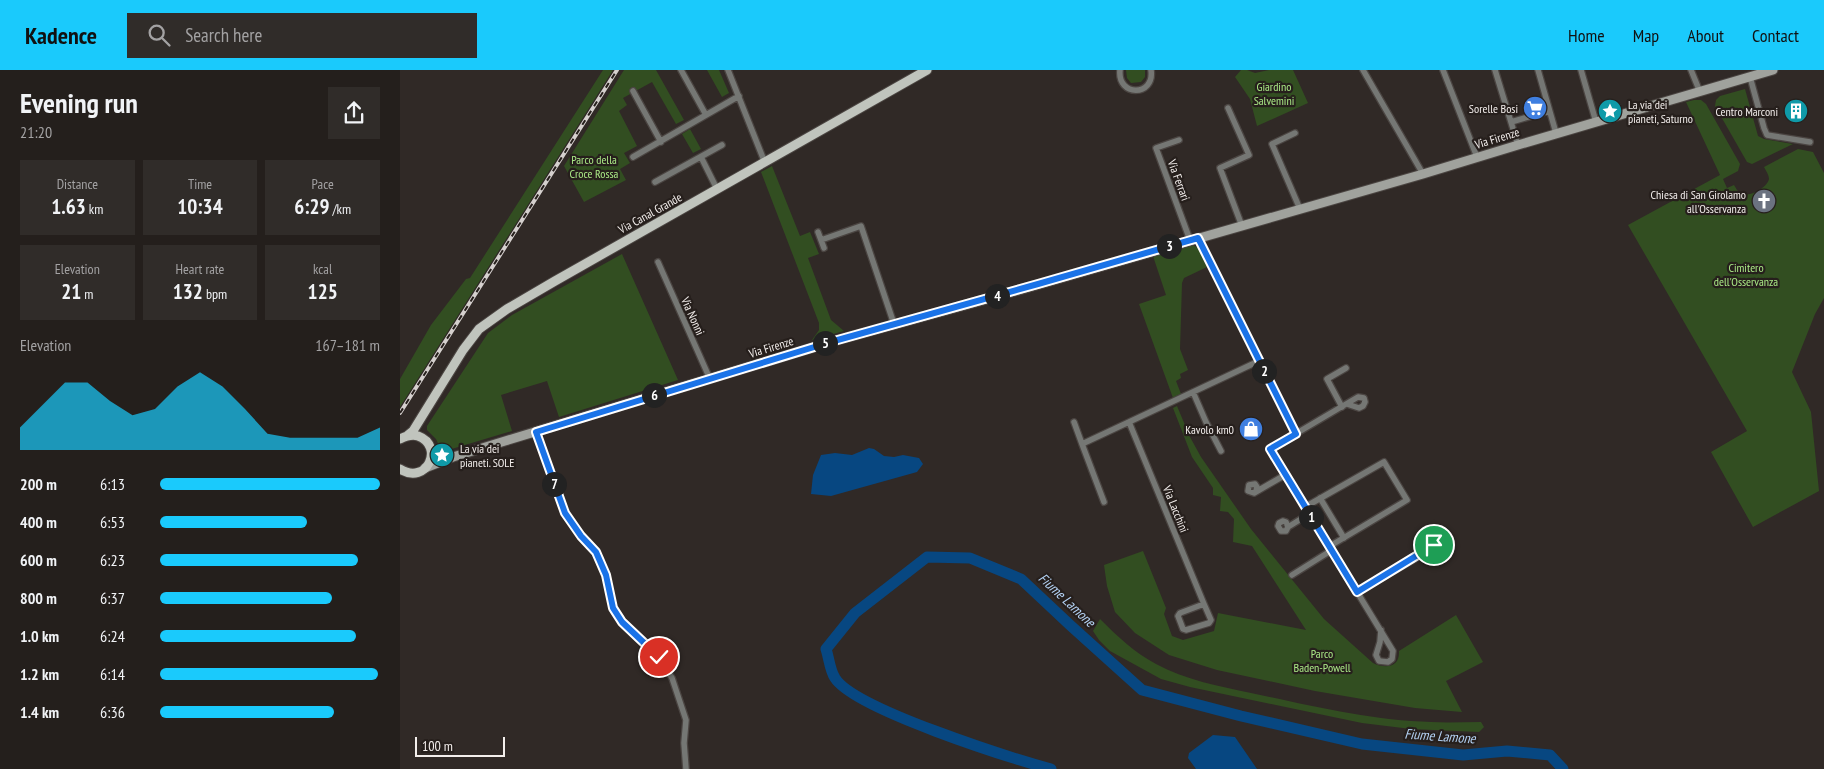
<!DOCTYPE html>
<meta charset="utf-8">
<style>
body{margin:0;font-family:"PT Sans Narrow",sans-serif;background:#302c29;color:#f1f3f6;height:100vh;display:flex;flex-direction:column;font-size:19px;white-space:nowrap}
*{box-sizing:border-box;margin:0}
p{font-size:16px;color:#a3a2a3}
.icon{flex:none;width:28px;height:28px;fill:none;stroke:currentColor;stroke-width:2;stroke-linecap:round;stroke-linejoin:round}
.map{position:relative;flex:1;overflow:hidden}
.details{display:flex;flex-direction:column;background:#241f1c;width:400px}
.details>*{flex:none}
.scale{position:absolute;left:15px;bottom:12px;width:90px;box-sizing:border-box;padding-left:5px;border:2px solid #f3eeec;border-top:0;font-size:14px;line-height:18px;white-space:nowrap;color:#f3eeec;-webkit-text-stroke:4px #261f1c;paint-order:stroke}
.pin{position:absolute;display:grid;place-items:center;width:42px;height:42px;color:#fff;margin:-21px;border:2px solid #fff;border-radius:50%;box-shadow:0 1px 5px #0007}
.km{position:absolute;width:25px;height:25px;margin:-12px;border-radius:50%;background:#222;color:#fff;font-size:14px;line-height:25px;text-align:center}
.round{display:grid;place-items:center;flex:none;width:52px;height:52px;border-radius:0px;background:#302c29}
.summary{display:flex;align-items:center;justify-content:space-between;height:85px;padding:0 20px}
h1{font-size:28px;font-weight:800;line-height:38px}
.stats{display:grid;grid-template-columns:repeat(3,1fr);gap:8px;height:85px;padding:5px 20px}
.stats div{display:grid;align-content:center;border-radius:0px;background:#302c29;text-align:center}
.stats b{font-size:21px;font-weight:800}
.stats small{font-size:14px;font-weight:400}
.stats p{font-size:14px}
.chart{height:140px;padding:10px 20px}
.chart p{display:flex;justify-content:space-between}
.chart svg{width:100%;height:90px;margin-top:5px;fill:#1acafc;opacity:.7}
ul{padding:0 20px;list-style:none;font-size:16px}
li{display:grid;grid-template-columns:80px 60px 1fr;align-items:center;height:38px}
li i{height:12px;border-radius:6px;background:#1acafc}
header{display:flex;align-items:center;gap:30px;box-sizing:border-box;height:70px;padding:0 25px;background:#1acafc;color:#111}
header strong{font-size:24px}
nav{display:flex;gap:28px;margin-inline-start:auto;font-size:18px}
.search{width:350px;height:45px;background:#302c29;display:flex;align-items:center;gap:12px;box-sizing:border-box;padding:0 18px;border-radius:0px;color:#a3a2a3;font-size:19px}
main{display:flex;flex:1;min-height:0}
.map>svg:first-child{display:block}
</style>
<header>
<strong>Kadence</strong>
<div class="search"><svg class="icon" aria-label="search" viewBox="0 0 24 24"><circle cx="10" cy="10" r="6"/><path d="M15 15l6 6"/></svg>Search here</div>
<nav><a>Home</a><a>Map</a><a>About</a><a>Contact</a></nav>
</header>
<main>
<section class="details">
<div class="summary"><div><h1>Evening run</h1><p>21:20</p></div><a class="round"><svg class="icon" aria-label="share" viewBox="0 0 24 24"><path d="M12 15V3M7 8l5-5 5 5M5 13v7h14v-7"/></svg></a></div>
<div class="stats">
<div><p>Distance</p><b>1.63<small> km</small></b></div>
<div><p>Time</p><b>10:34</b></div>
<div><p>Pace</p><b>6:29<small> /km</small></b></div>
</div>
<div class="stats">
<div><p>Elevation</p><b>21<small> m</small></b></div>
<div><p>Heart rate</p><b>132<small> bpm</small></b></div>
<div><p>kcal</p><b>125</b></div>
</div>
<div class="chart"><p><span>Elevation</span>167–181 m</p>
<svg viewBox="0 0 160 44" preserveAspectRatio="none"><path d="M0 44V33L10 22L20 11L30 11L40 20L50 27L60 24L70 13L80 6L90 13L100 24L110 36L120 38L130 38L140 38L150 38L160 33V44z"/></svg>
</div>
<ul>
<li><b>200 m</b>6:13<i style="width:100%"></i></li>
<li><b>400 m</b>6:53<i style="width:67%"></i></li>
<li><b>600 m</b>6:23<i style="width:90%"></i></li>
<li><b>800 m</b>6:37<i style="width:78%"></i></li>
<li><b>1.0 km</b>6:24<i style="width:89%"></i></li>
<li><b>1.2 km</b>6:14<i style="width:99%"></i></li>
<li><b>1.4 km</b>6:36<i style="width:79%"></i></li>
</ul>
</section>
<div class="map">
<svg width="1424" height="699" viewBox="0 0 1424 699">
<rect width="100%" height="100%" fill="#302926"/>
<path fill="#324e21" d="M203,0h10l-213,337v-28l31,-54 35,-46 4,-1z
M224,0h32l28,50 -8,4 -24,-42 -29,16 4,7 -8,6 18,35 -13,7 6,10 -10,6 6,11 -42,22 -20,-36z
M307,0h12l10,23 -7,4z
M726,0h19v7l-4,5 -10,1 -4,-5z
M841,0h6l8,3 14,-3h24l15,33 -51,23 -7,-27 -15,-22z
M1345,19l13,47 6,3 29,5 -41,20 -5,-2 -32,-56 1,-6 4,-4z
M1294,30h7l5,4 34,60 -2,7 -15,8 4,9 7,-3c2,3 4,8 8,9 8,3 25,-6 27,-15 0,-4 -3,-8 -5,-12l34,-18 15,3 11,21v125l-9,16 -23,58 19,40 8,79 -66,36 -42,-75 36,-21 -119,-206 92,-50 -34,-73z
M290,59l11,20 -8,4 -11,-19z
M372,96l28,70 10,-4 9,22 -11,4 23,62 13,11 -32,9 7,-10v-7l-58,-151z
M793,175l5,3 9,19 -23,11 -2,5 -2,66 8,21 -8,4 1,4 -5,3 5,13 -8,4 -34,-94 27,-9 -13,-39z
M222,184l56,126 -119,37 -12,-36 -46,14 11,36 -67,20 -4,-1 -5,-11 -9,-9v-4l61,-93 24,-18z
M777,336l13,31 11,20 50,72 73,90 49,44c12,6 27,5 26,-12l57,-36 27,47 -37,19 16,31 -47,-4 -100,-17 -98,-21 -48,-15 -34,-22 -20,-21 -8,-26 -3,-21 39,-14 23,57 -2,6 8,22 11,4 31,-9 4,-18 88,17 -54,-84 -19,-4 1,-23 -6,-7 -8,-1 1,-14 -8,-2v-7l-21,-31 -19,-49z
M700,549c17,17 35,34 56,45 29,16 63,22 95,29 56,12 122,28 180,29 17,1 33,0 50,0l3,5 -5,5 -68,-3 -49,-6 -172,-36 -29,-8 -51,-28 -11,-11 -6,-9z"/>
<path fill="#074781" d="M469,378l5,1 10,7 10,1 9,-2 16,3 4,6 -6,8 -86,24 -20,-2 2,-19 8,-20 14,-2 17,2z
M813,665l22,2 22,32h-61l-8,-11 1,-5z"/>
<g fill="none" stroke-linecap="round" stroke-linejoin="round">
<path stroke="#074781" stroke-width="11" d="M651,699c-40,-11 -197,-60 -216,-91 -5,-7 -6,-20 -9,-29l29,-36 72,-56 43,1 51,21 49,46 72,65 99,26 121,28 101,11 44,-4 43,4 13,14"/>
<g stroke="#4b4542" stroke-width="8">
<path id="street" d="M281,0l25,45
M328,0l37,93
M720,0c-3,27 35,27 31,0
M963,0l60,104
M1043,0l34,87
M1095,0l23,75
M1138,0l18,63
M1181,0l15,52
M1291,0l9,22
M1350,7l14,51 3,7 43,7
M233,21l28,51
M828,38l21,47 -29,13 22,58
M1111,52l38,-11
M895,63l-23,11 28,65
M779,70l-23,8 34,92
M233,87l106,-61
M301,87l16,32
M255,112l67,-37
M418,162l3,8
M798,168l98,196
M424,178l-3,-8 40,-14 33,98
M258,192l52,117
M793,322l13,30 15,29
M947,334l12,4 4,-2 2,-4 -1,-4 -6,-1 -88,52 123,202 -1,8 -4,3 -9,-1 -3,-6 4,-13 1,-12
M942,337l-15,-28 19,-11
M674,352l8,22 47,-22
M136,362l29,81 16,23 14,16 11,23 7,33 9,14 37,35 13,21 14,42 -2,23 2,26
M682,374l22,58
M856,421l1,-4 -2,-3 -6,1 -1,6 6,2 31,-18
M920,428l24,40
M905,437l79,-45 23,38 -77,46
M888,457l-2,-5 -3,-1 -4,2 -1,3 3,5h5l2,-4 21,-13
M892,505l40,-25
M957,522l68,-39 9,-8 -2,-4h-3l-3,3 -1,9
M804,534l-24,9 -2,3 5,13 3,1 23,-7 2,-3 -7,-16 -75,-182 130,-61"/>
</g>
<g stroke="#4b4542" stroke-width="11">
<path id="secondary" d="M25,398l28,-11 52,-16 329,-100 160,-44 429,-123 95,-29 255,-75"/>
</g>
<g stroke="#4b4542" stroke-width="11">
<path id="primary" d="M8,365l5,-4 50,-81 16,-21 28,-20 48,-28 372,-211
M0,369c6,-3 12,-5 18,-3 27,10 9,50 -18,33"/>
</g>
<use href="#street" stroke="#757774" stroke-width="5.5"/>
<use href="#secondary" stroke="#a0a29d" stroke-width="9"/>
<use href="#primary" stroke="#c0c4bd" stroke-width="9"/>
<g stroke="#d5d0ce" stroke-width="4">
<path id="rail" d="M0,343l217,-343"/>
</g>
<use href="#rail" stroke="#261f1c" stroke-width="2" stroke-dasharray="5.5" stroke-linecap="butt"/>
</g>
<g fill="none" stroke-linecap="round" stroke-linejoin="round">
<g stroke="#fff" stroke-width="10">
<path id="route" d="M259,587l-37,-35 -9,-14 -7,-33 -10,-23 -15,-16 -16,-23 -29,-81 298,-91 204,-57 160,-46 98,196 -26,15 87,143 77,-47"/>
</g>
<use href="#route" stroke="#1a73e8" stroke-width="6"/>
</g>
<defs>
<g id="supermarket-disc" transform="scale(1.25)"><circle r="9.5" fill="#3f7fe0" stroke="#261f1c"/><path d="M-6-5.5h2.5l.6 2H6L4.5 2H-2.5L-4.4-4H-6ZM-1.5 3.2a1.3 1.3 0 1 0 .1 0ZM3 3.2a1.3 1.3 0 1 0 .1 0Z" fill="#fff"/></g>
<g id="sight-disc" transform="scale(1.25)"><circle r="9.5" fill="#0f9aa8" stroke="#261f1c"/><path d="M0-6L1.8-2.2L6-1.7L2.9 1.2L3.7 5.4L0 3.3L-3.7 5.4L-2.9 1.2L-6-1.7L-1.8-2.2Z" fill="#fff"/></g>
<g id="building-disc" transform="scale(1.25)"><circle r="9.5" fill="#0f9aa8" stroke="#261f1c"/><path d="M-4-6H4V6H1V3H-1V6H-4ZM-2.5-4.3h1.7v1.8h-1.7ZM.8-4.3h1.7v1.8H.8ZM-2.5-1h1.7V.8h-1.7ZM.8-1h1.7V.8H.8Z" fill="#fff"/></g>
<g id="church-disc" transform="scale(1.25)"><circle r="9.5" fill="#6b7280" stroke="#261f1c"/><path d="M-1.2-6h2.4v3.5h3.3v2.4h-3.3V6h-2.4V-.1h-3.3v-2.4h3.3Z" fill="#fff"/></g>
<g id="shop-disc" transform="scale(1.25)"><circle r="9.5" fill="#3f7fe0" stroke="#261f1c"/><path d="M-5-2.5h2.3a2.7 3.5 0 0 1 5.4 0H5L5.5 6h-11ZM-1.5-2.5h3a1.5 2.3 0 0 0-3 0Z" fill="#fff"/></g>
</defs>
<g fill-rule="evenodd">
<use href="#supermarket-disc" x="1135" y="38"/>
<use href="#sight-disc" x="1210" y="41"/>
<use href="#building-disc" x="1396" y="41"/>
<use href="#church-disc" x="1364" y="131"/>
<use href="#shop-disc" x="851" y="359"/>
<use href="#sight-disc" x="42" y="385"/>
</g>
<g text-anchor="middle" dominant-baseline="central" stroke-width="4.5" stroke-linejoin="round" paint-order="stroke">
<g font-size="12" fill="#aae986" stroke="#261f1c">
<text x="874" y="16">Giardino<tspan x="874" dy="14">Salvemini</tspan></text>
<text x="194" y="89">Parco della<tspan x="194" dy="14">Croce Rossa</tspan></text>
<text x="1346" y="197">Cimitero<tspan x="1346" dy="14">dell'Osservanza</tspan></text>
<text x="922" y="583">Parco<tspan x="922" dy="14">Baden-Powell</tspan></text>
</g>
<g font-size="12" fill="#f3eeec" stroke="#261f1c" text-anchor="end">
<text x="1228" y="34" text-anchor="start">La via dei<tspan x="1228" dy="14">pianeti, Saturno</tspan></text>
<text x="1118" y="38">Sorelle Bosi</text>
<text x="1378" y="41">Centro Marconi</text>
<text x="1346" y="124">Chiesa di San Girolamo<tspan x="1346" dy="14">all'Osservanza</tspan></text>
<text x="834" y="359">Kavolo km0</text>
<text x="60" y="378" text-anchor="start">La via dei<tspan x="60" dy="14">pianeti. SOLE</tspan></text>
</g>
<g font-size="12" fill="#f3eeec" stroke="#261f1c">
<text transform="translate(1097 68) rotate(-17)">Via Firenze</text>
<text transform="translate(779 110) rotate(70)">Via Ferrari</text>
<text transform="translate(250 143) rotate(-29)">Via Canal Grande</text>
<text transform="translate(293 246) rotate(66)">Via Nonni</text>
<text transform="translate(371 277) rotate(-17)">Via Firenze</text>
<text transform="translate(776 439) rotate(68)">Via Lacchini</text>
</g>
<g font-size="14" font-style="italic" fill="#b4d2f4" stroke="#261f1c">
<text transform="translate(667 530) rotate(43)">Fiume Lamone</text>
<text transform="translate(1040 666) rotate(4)">Fiume Lamone</text>
</g>
</g>
</svg>
<div class="scale">100 m</div>
<div class="pin" style="left:1034px;top:475px;background:#1e9e55"><svg class="icon" aria-label="arrive" viewBox="0 0 24 24"><path d="M6 21V4h12l-3 4 3 4H6"/></svg></div>
<div class="pin" style="left:259px;top:587px;background:#d93025"><svg class="icon" aria-label="check" viewBox="0 0 24 24"><path d="M5 12l5 5 9-10"/></svg></div>
<b class="km" style="left:911px;top:447px">1</b>
<b class="km" style="left:864px;top:301px">2</b>
<b class="km" style="left:769px;top:176px">3</b>
<b class="km" style="left:597px;top:226px">4</b>
<b class="km" style="left:425px;top:273px">5</b>
<b class="km" style="left:254px;top:325px">6</b>
<b class="km" style="left:154px;top:414px">7</b>
</div>
</main>
